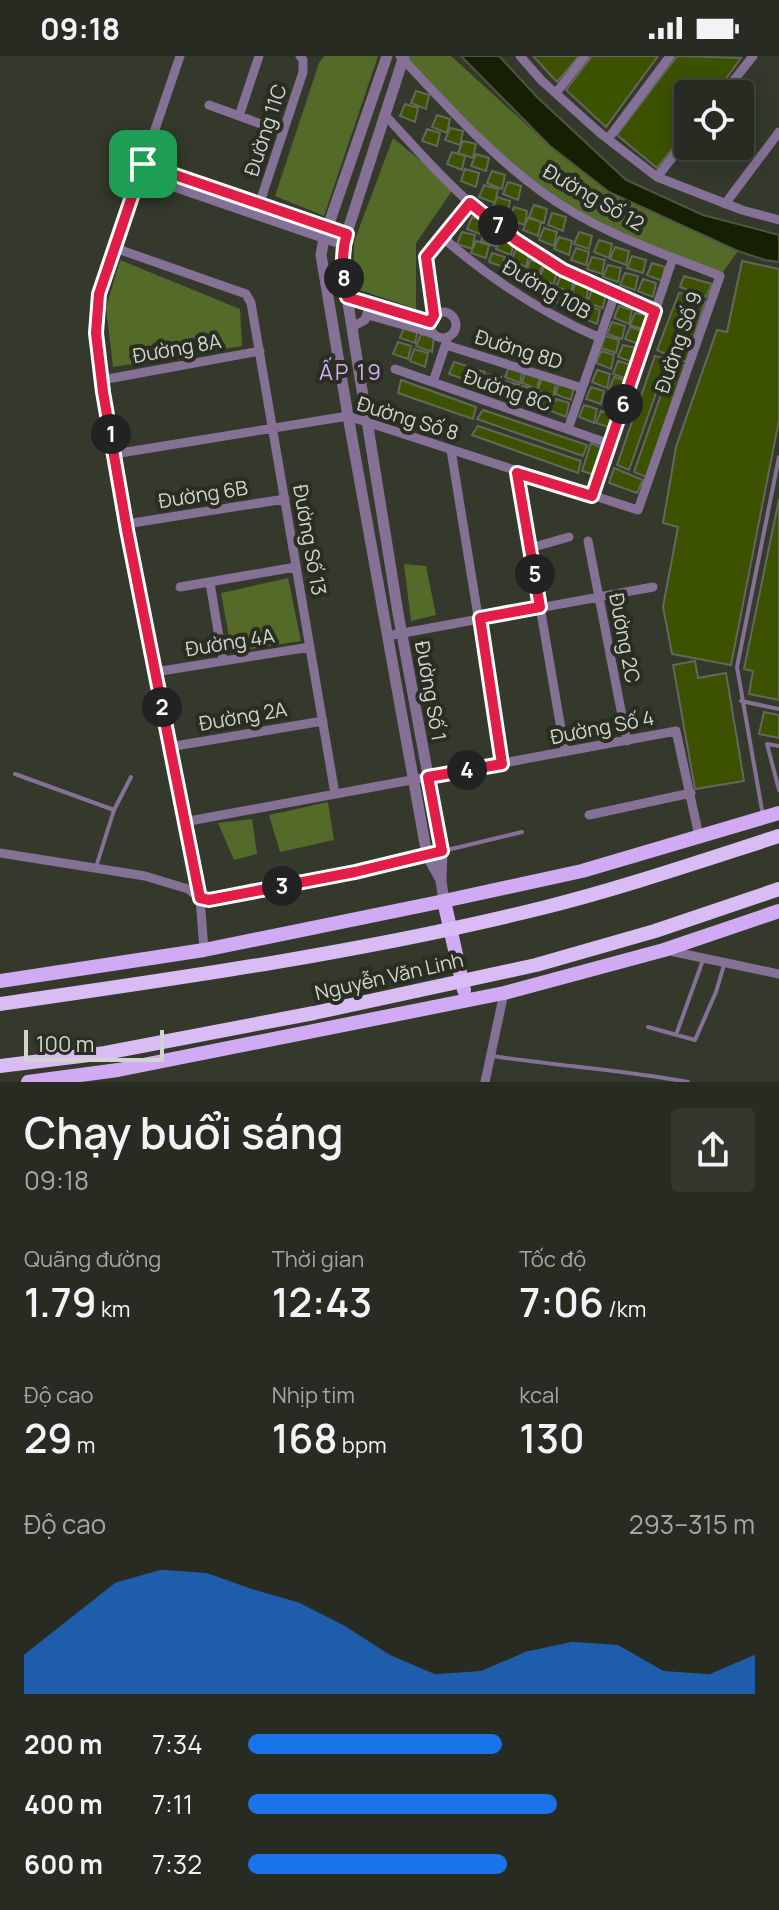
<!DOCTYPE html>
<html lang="vi">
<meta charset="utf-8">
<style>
body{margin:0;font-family:Manrope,sans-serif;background:#33372e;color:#f1f3f6;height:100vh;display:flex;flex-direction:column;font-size:30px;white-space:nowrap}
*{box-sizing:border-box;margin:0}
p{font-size:26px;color:#a4a7a5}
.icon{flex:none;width:44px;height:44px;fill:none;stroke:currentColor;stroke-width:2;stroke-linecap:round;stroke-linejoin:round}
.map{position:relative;height:1026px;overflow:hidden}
.details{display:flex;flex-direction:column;background:#272b21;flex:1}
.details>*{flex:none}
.buttons{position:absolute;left:674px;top:24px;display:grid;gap:16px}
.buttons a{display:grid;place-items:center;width:80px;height:80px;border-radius:8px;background:#272b21;box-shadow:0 4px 20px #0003,0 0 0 2px #43473f;font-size:40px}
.scale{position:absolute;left:24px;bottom:20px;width:140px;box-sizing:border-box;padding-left:8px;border:4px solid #d2d5cd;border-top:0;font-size:22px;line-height:28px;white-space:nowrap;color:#d2d5cd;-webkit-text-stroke:6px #2a2e22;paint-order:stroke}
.pin{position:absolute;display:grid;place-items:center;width:68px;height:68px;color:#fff;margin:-34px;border-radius:16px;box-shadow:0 4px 12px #0006}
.km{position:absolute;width:40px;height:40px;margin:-20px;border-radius:50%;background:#222;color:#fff;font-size:22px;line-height:40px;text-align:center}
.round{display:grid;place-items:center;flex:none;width:84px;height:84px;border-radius:8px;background:#33372e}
.head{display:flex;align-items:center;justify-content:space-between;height:136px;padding:0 24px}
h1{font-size:44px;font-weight:600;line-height:60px}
.figures{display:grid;grid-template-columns:repeat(3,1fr);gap:12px;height:136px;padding:8px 24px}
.figures div{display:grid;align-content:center}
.figures b{font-size:40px;font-weight:600}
.figures small{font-size:22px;font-weight:400}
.figures p{font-size:22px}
.chart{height:224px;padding:16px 24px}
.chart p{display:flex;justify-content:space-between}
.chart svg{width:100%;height:144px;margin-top:8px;fill:#1a73e8;opacity:.7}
ul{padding:0 24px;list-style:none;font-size:26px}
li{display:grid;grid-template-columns:128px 96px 1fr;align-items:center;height:60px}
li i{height:20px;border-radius:10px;background:#1a73e8}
.status{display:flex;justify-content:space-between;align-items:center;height:56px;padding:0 40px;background:#272b21;direction:ltr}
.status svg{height:22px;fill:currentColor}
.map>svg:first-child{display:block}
</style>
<div class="status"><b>09:18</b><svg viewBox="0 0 49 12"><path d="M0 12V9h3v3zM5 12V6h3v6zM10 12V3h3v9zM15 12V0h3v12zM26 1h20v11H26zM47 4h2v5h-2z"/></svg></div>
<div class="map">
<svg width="779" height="1026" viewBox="0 0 779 1026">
<rect width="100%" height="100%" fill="#34392c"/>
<path fill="#546a28" d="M324,0h54l-54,160 -49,-20 44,-133z
M404,0h47l99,90 59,46 129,59 -18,25c-82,-32 -163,-64 -229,-125 -31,-29 -58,-64 -87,-95z
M393,82l61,50 -38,55v66l-62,-21v-46z
M120,204l120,49 2,37 -129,21 -7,-59z
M404,508l22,2 10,49 -25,6z
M288,522l13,63 -69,11 -11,-59z
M328,746l6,38 -54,12 -11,-37z
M252,763l5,35 -23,6 -16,-37z"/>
<path fill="#161f02" stroke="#4e563f" stroke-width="2" d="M461,0h38l39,42 88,82 77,35 76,20v27l-14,-2 -27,-9 -129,-59 -59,-46z"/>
<path fill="#3c5200" stroke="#62685a" stroke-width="2" d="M533,0h46l-22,26z
M592,0h66l-52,71 -40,-37z
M677,0l64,2 -26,36h-27v36l-31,38 -40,-33z
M416,35l13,4 -3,14 -15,-6z
M405,48l13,4 -3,14 -15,-6z
M437,59l13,4 -3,14 -15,-6z
M450,72l13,3 -3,14 -15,-5z
M427,73l13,4 -3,13 -15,-5z
M463,85l13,3 -3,14 -15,-5z
M452,96l13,4 -3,14 -15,-6z
M476,98l13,4 -3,13 -15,-5z
M465,113l14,4 -3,14 -15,-6z
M492,115l13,4 -3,14 -15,-6z
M508,126l13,4 -3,14 -15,-6z
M484,129l14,4 -3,14 -16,-6z
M497,141l13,4 -3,14 -15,-6z
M534,149l13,4 -3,14 -15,-6z
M514,151l13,4 -2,14 -16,-5z
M552,157l14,4 -3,14 -15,-6z
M472,161l13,4 -2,14 -16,-6z
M528,162l13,4 -3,14 -15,-6z
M544,172l13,4 -3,14 -15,-6z
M486,173l14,4 -3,14 -16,-6z
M462,176l13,3 -3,14 -15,-5z
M579,176l13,4 -3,13 -15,-5z
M501,181l13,4 -3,14 -15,-6z
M559,181l13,4 -3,14 -15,-6z
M599,184l13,4 -3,14 -15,-6z
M476,185l13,4 -3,13 -15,-5z
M615,191l14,4 -3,14 -16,-6z
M576,192l13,4 -3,13 -15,-5z
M516,193l13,4 -3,14 -15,-6z
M492,197l13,4 -4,9 -12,-4z
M632,200l14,4 -3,13 -16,-5z
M592,201l13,3 -3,14 -15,-5z
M530,204l13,4 -4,10 -12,-5z
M742,205l37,8v151l-48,245 -59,-11 -9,-47 15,-80 -15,-4 13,-76 41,-117 10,2z
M505,206l13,4 -3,10 -12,-5z
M652,207l13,4 -3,14 -15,-6z
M608,209l13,3 -3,14 -15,-5z
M544,211l13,4 -3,13 -15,-5z
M625,217l13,3 -3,14 -15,-5z
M561,219l13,4 -3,13 -15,-5z
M684,220l28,8 -6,13 -26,-10z
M643,223l13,4 -3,14 -15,-6z
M576,226l13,4 -3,14 -15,-5z
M539,227l13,5 -3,9 -12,-4z
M592,234l14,4 -3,14 -16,-5z
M555,236l13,4 -3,9 -12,-4z
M679,237l12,2 -22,61 -12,-6z
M693,242l12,3 -19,61 -14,-5z
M569,244l13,4 -3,10 -12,-5z
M587,250l13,4 -3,14 -15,-6z
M619,250l13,4 -3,14 -15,-6z
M635,257l13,3 -3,14 -15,-5z
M612,266l13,4 -3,13 -15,-5z
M405,269l13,4 -3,14 -15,-5z
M630,271l13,4 -3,14 -15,-6z
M421,278l13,4 -2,14 -16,-6z
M605,280l14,4 -3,13 -15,-5z
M398,286l13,4 -3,13 -15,-5z
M623,289l13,3 -3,14 -15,-5z
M414,293l14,4 -3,14 -15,-6z
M601,295l13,4 -3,14 -15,-6z
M655,300l13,3 -39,111 -12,-5z
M618,305l13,4 -3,14 -15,-5z
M454,306l13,4 -3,13 -15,-5z
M672,307l13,3 -39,111 -12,-5z
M510,309l13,4 -3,14 -15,-6z
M471,312l14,4 -4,14 -15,-6z
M597,314l13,4 -3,14 -15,-6z
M526,315l14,4 -3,14 -15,-6z
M488,318l13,3 -3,14 -15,-5z
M614,321l13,4 -3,14 -15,-6z
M542,323l14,4 -3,14 -16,-6z
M401,324l75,27 -3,12 -75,-26z
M506,325l13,4 -3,14 -15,-6z
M560,326l14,4 -3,14 -16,-6z
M522,330l13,3 -3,14 -15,-5z
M591,331l13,4 -3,13 -15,-5z
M608,336l13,4 -3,14 -14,-6z
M538,338l13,4 -2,14 -16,-6z
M556,343l13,4 -3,14 -15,-6z
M584,349l13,4 -3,14 -15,-6z
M483,354l104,35 -4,11 -106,-37z
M601,355l13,4 -3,13 -15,-5z
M478,370l103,35 -3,12 -106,-38z
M591,387l12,6 -11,25 -10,-3z
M614,412l29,12 -6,13 -28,-10z
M779,443v201l-30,-6 4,-23 -9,-2z
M695,605l3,17 28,-5 18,108 -49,8 -22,-124z
M764,656l15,3v23l-20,-4z"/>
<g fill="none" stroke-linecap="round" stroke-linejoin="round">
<path stroke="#847195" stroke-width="4" d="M741,645l38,8
M779,690l-12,-2 12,46
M15,718l99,36 -18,57
M114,754l17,-33
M763,760l-26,-149 42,-210
M443,795l79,-19
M648,971l47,13 21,-48 8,-27
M676,979l27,-75
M492,1000c66,10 131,14 196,26"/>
<path stroke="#847195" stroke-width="9" d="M180,0l-81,238c-6,85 17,180 34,264 22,114 43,227 67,340l4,52
M520,0l22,25 58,52 57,44 85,33 37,10
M556,37l29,-37
M723,38l30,-38
M209,49l74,27
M384,58c28,30 55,62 86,89 55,48 117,80 185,108
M239,60l20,-60
M608,83l62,-83
M143,108l204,70
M139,119l204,70
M657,121l31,-39
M725,148l54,-72
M258,152l45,-136v-12l-3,-4
M441,180c49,43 99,76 159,102
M115,192l131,46 5,9 84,491
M347,241l17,4 4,9 -3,10 -13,7
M367,248l63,18
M430 269a13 13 0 1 1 26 0a13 13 0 1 1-26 0Z
M368,259l64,18
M434,259l-8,-58 44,-54
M446,289l136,43
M395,313l215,75
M102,324l158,-29
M433,326l14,-42
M568,373l47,-135
M451,394l51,314
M114,398l234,-38 290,94 82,-234c-61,-24 -125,-45 -178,-84 -53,-39 -97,-88 -142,-136
M517,417l48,279
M592,440l81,-238
M126,468l159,-25
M588,485l39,200
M530,492l39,-11
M210,527l13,78
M180,531l116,-20
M387,580l266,-49
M155,616l155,-25
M169,691l154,-26
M589,759l102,-22
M184,766l492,-91 23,105
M0,797l145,23 43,13 12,9 9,2 146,-28 87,-21
M665,894l114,24
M485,1026l19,-89"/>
<path stroke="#847195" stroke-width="11" d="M387,0l-63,182 -3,17 27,161 79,439 14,25
M404,0l-61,189 -1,21 56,347 44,238 -1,30 3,20"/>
<path stroke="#d1aaf4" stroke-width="14" d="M444,845l20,89
M0,925l204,-31 240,-49 138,-30 197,-58
M28,1026l90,-12 386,-77 160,-43 115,-39"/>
<path stroke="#d9bcf4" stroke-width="14" d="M0,948c181,-26 364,-52 542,-96 80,-20 159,-47 237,-72
M0,1010l105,-13 209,-40 222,-48 119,-34 124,-42"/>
</g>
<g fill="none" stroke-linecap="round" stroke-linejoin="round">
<g stroke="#fff" stroke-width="16">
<path id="route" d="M143,108l204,70c-7,21 -3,41 0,63l83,25 4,-7 -8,-58 44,-54 46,37 47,30 92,41 -63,185 -75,-23 23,134 -60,11 22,146 -74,13 14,74 -87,21 -146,28 -9,-2 -73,-368 -24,-138 -7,-59 3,-39z"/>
</g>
<use href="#route" stroke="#e11d48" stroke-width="10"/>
</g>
<g text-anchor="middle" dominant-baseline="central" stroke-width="8" stroke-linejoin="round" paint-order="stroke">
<g font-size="20" fill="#d2d5cd" stroke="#2a2e22">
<text transform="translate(265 74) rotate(-72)">Đường 11C</text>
<text transform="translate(594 141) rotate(30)">Đường Số 12</text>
<text transform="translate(547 233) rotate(30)">Đường 10B</text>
<text transform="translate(678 286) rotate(-71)">Đường Số 9</text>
<text transform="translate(177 292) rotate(-10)">Đường 8A</text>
<text transform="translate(519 293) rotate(17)">Đường 8D</text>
<text transform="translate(508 334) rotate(19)">Đường 8C</text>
<text transform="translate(408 362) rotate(17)">Đường Số 8</text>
<text transform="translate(203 438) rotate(-9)">Đường 6B</text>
<text transform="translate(310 484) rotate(80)">Đường Số 13</text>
<text transform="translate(625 582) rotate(79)">Đường 2C</text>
<text transform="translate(230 586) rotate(-9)">Đường 4A</text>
<text transform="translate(431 635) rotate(80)">Đường Số 1</text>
<text transform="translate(243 660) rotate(-10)">Đường 2A</text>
<text transform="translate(602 671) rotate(-11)">Đường Số 4</text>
<text transform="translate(389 920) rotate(-13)">Nguyễn Văn Linh</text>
</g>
<g font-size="22" letter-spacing="2" fill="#d3b0f3" stroke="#2a2e22">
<text x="351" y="316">ẤP 19</text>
</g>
</g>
</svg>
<div class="buttons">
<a><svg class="icon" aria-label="locate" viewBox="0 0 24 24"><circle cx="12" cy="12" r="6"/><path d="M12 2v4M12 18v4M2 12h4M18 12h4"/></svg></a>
</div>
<div class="scale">100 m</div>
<div class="pin" style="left:143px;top:108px;background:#1e9e55"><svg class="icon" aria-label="arrive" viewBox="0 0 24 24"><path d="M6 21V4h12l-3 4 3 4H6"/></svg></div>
<b class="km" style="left:111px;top:378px">1</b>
<b class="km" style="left:162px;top:651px">2</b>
<b class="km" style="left:282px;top:830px">3</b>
<b class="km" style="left:467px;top:714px">4</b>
<b class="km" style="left:535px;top:518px">5</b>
<b class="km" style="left:623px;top:348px">6</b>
<b class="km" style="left:498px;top:169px">7</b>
<b class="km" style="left:344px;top:222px">8</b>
</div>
<section class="details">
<div class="head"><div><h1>Chạy buổi sáng</h1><p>09:18</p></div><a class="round"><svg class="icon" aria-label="share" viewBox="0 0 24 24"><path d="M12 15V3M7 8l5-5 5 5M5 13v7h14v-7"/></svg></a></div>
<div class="figures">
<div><p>Quãng đường</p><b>1.79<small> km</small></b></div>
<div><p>Thời gian</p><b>12:43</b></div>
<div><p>Tốc độ</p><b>7:06<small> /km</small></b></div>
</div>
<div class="figures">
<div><p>Độ cao</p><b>29<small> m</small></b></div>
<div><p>Nhịp tim</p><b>168<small> bpm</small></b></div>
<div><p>kcal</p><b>130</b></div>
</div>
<div class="chart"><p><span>Độ cao</span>293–315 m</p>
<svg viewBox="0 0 160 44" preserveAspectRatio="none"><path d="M0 44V32L10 21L20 10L30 6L40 7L50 12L60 16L70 23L80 32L90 38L100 37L110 31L120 28L130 29L140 37L150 38L160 32V44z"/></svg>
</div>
<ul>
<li><b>200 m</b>7:34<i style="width:50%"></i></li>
<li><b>400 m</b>7:11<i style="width:61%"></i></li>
<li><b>600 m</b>7:32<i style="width:51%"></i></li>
</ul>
</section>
